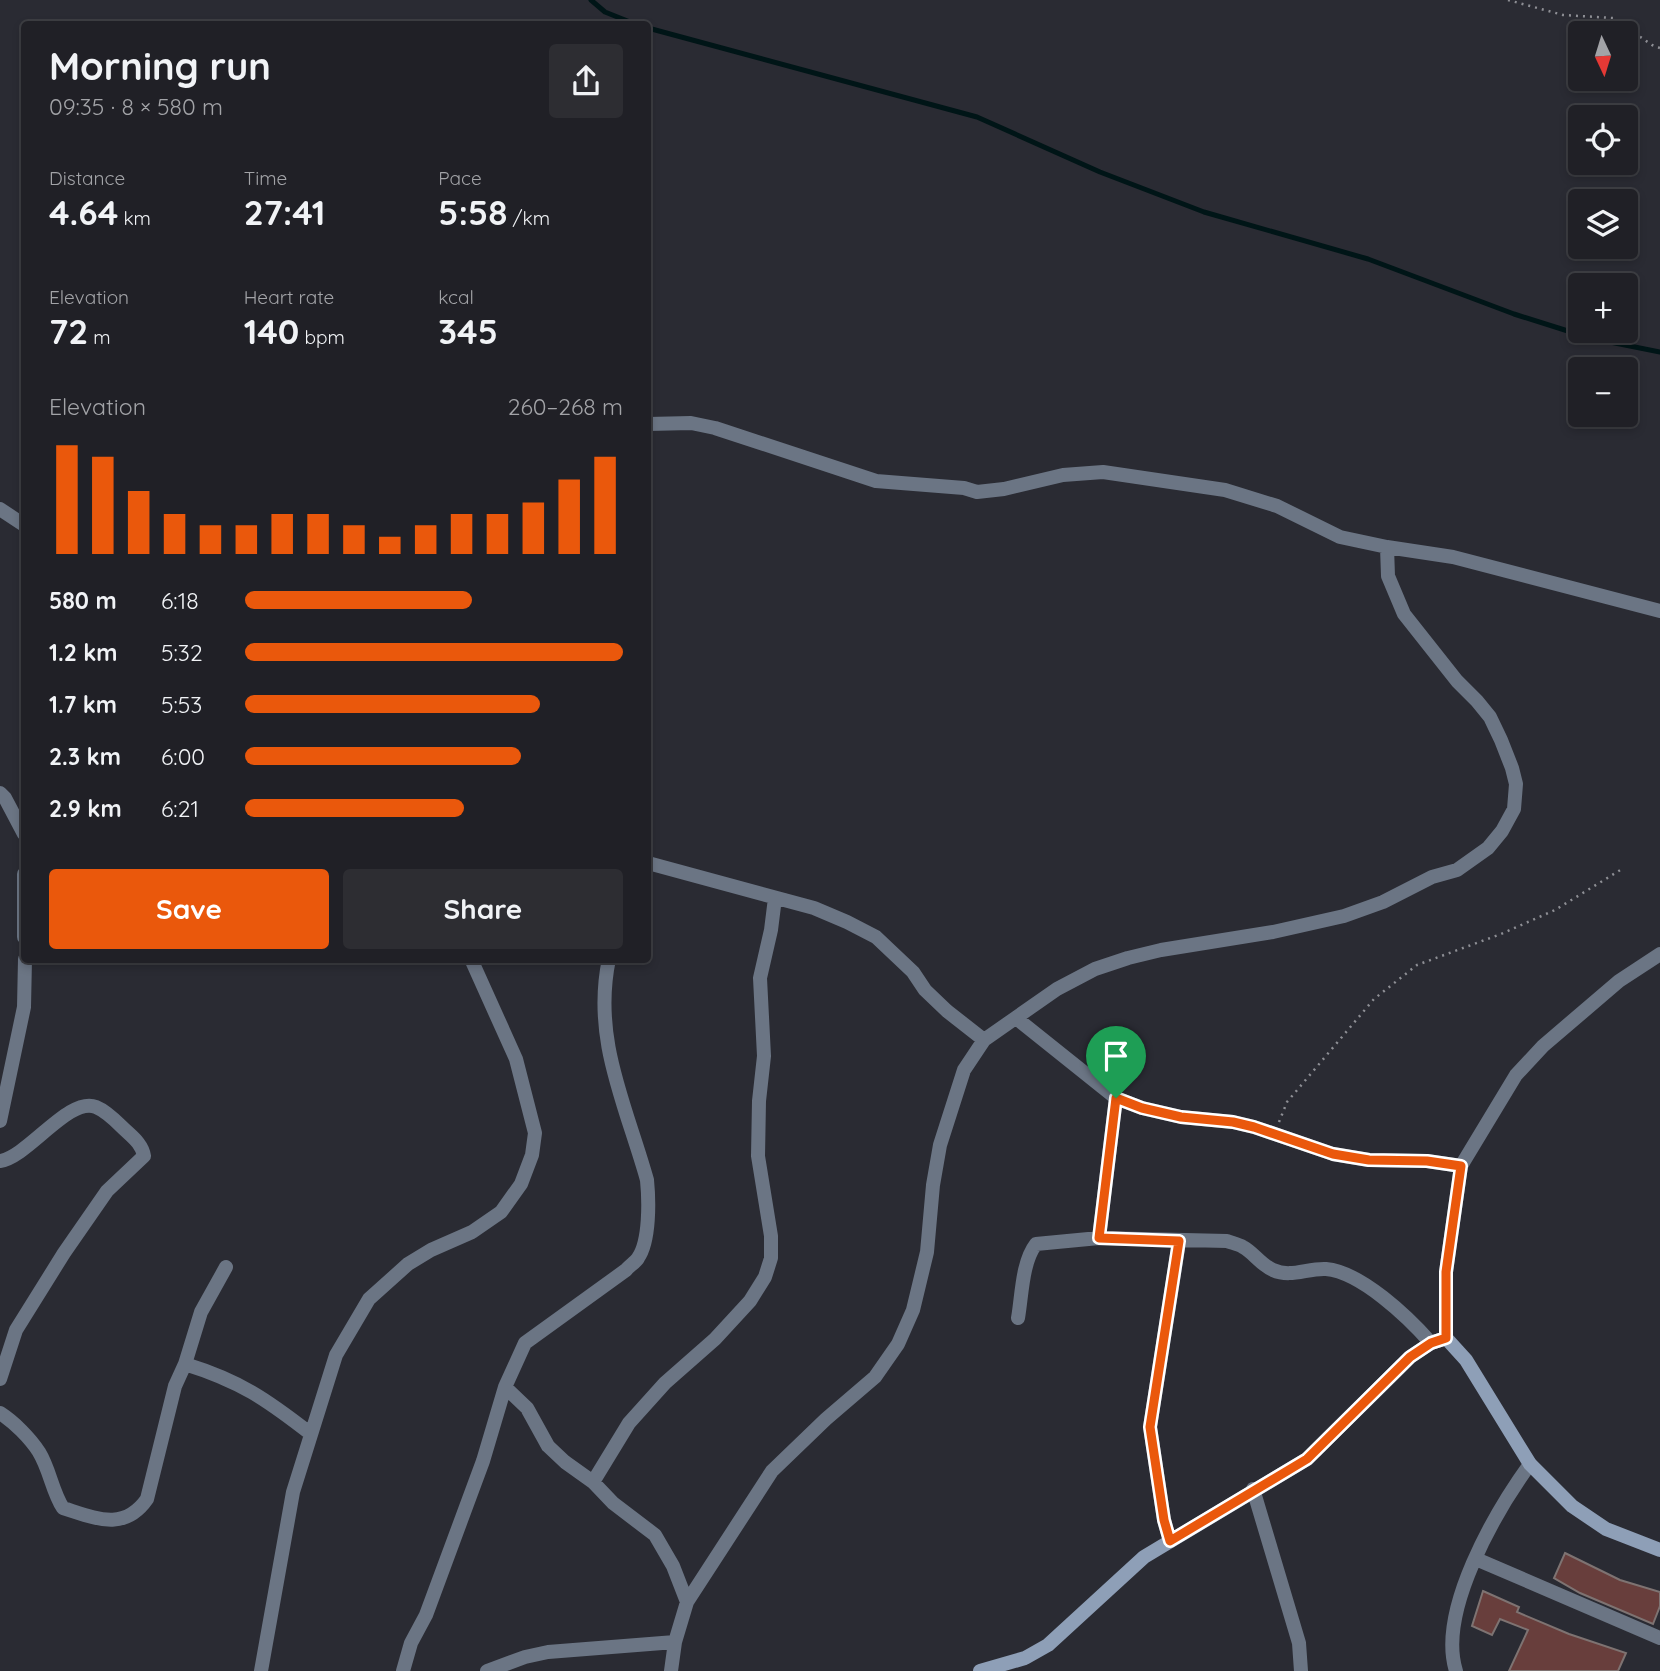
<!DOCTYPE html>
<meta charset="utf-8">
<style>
body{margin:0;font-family:Quicksand,sans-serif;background:#2d2d32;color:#f1f3f6;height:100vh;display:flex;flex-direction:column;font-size:26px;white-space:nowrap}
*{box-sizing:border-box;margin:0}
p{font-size:23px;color:#a2a3a7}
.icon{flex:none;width:38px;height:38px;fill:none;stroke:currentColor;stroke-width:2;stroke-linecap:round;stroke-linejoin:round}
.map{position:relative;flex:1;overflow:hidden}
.sheet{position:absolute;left:21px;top:21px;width:630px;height:942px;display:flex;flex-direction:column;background:#202026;border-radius:7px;box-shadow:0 4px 10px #0003,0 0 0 2px #3d3e43}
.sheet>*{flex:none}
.needle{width:46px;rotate:176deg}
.controls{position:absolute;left:1568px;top:21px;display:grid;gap:14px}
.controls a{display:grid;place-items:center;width:70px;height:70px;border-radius:7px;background:#202026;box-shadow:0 4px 10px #0003,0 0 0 2px #3d3e43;font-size:35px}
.pin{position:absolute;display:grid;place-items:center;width:60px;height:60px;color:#fff;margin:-72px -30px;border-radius:50% 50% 50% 0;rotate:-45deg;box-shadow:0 0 7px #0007}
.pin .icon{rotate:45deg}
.round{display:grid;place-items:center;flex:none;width:74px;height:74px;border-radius:7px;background:#2d2d32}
.overview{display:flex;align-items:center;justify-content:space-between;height:119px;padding:0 28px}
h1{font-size:38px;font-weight:800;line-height:52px}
.figures{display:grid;grid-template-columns:repeat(3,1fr);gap:10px;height:119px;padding:7px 28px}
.figures div{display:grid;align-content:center}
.figures b{font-size:35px;font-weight:800}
.figures small{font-size:19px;font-weight:400}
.figures p{font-size:19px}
.chart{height:196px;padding:14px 28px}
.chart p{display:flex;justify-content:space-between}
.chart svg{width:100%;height:126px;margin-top:7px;stroke:#ea580c;stroke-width:6}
.action{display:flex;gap:14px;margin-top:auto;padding:14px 28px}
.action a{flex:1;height:80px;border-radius:7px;background:#ea580c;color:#fff;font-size:28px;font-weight:800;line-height:80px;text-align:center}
.action a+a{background:#2d2d32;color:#f1f3f6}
ul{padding:0 28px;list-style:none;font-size:23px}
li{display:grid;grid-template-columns:112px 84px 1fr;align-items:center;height:52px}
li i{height:18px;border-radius:9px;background:#ea580c}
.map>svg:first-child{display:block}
</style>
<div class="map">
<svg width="1660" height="1671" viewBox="0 0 1660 1671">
<rect width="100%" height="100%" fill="#2a2b33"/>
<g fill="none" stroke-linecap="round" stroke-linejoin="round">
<path stroke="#001517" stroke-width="5" d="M591,0l14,12 30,12
M648,28l329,89 123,55 104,40 164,47 146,55 76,24 70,14"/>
</g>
<path fill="#683e3c" stroke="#7e7372" stroke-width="2" d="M1565,1553l55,27 40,12v14l-7,18 -73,-31 -26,-15z
M1483,1591l36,16 -2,5 52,22 57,19 -8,18h-109l19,-41 -28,-11 -8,16 -20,-9z"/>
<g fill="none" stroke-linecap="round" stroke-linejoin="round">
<path stroke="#8e8f95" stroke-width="2.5" stroke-dasharray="2 5" stroke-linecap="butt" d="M1508,0l55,15 50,3 39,27 8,3
M1279,1122l8,-20 87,-103 43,-34 84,-31 54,-24 67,-41"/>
<path stroke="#6b7584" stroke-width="14" d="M648,424l43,-1 24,5 161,53 88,7 13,4 27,-3 59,-14 40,-3 122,18 52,16 63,31 47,10 66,10 207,54
M0,509l24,16
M0,793l5,5 19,36
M648,863l166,45 33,14 29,15 37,35 12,18 22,21 37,29
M24,874v63
M1016,1018l100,80 26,10 39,9 52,5 21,5 79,27 36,6 58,1 34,5
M0,1121l24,-114 1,-48
M0,1161c28,-4 69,-65 96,-54 10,4 19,13 26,20 9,9 20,16 22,29l-37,35 -43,62 -48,77 -16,49
M1099,1238l17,-140
M1018,1318c4,-23 4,-56 18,-74l63,-6 128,3c5,2 11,3 16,6 10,5 18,18 30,23 18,8 34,-2 53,-1 35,3 82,48 105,74
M1446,1338v-66l15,-106 55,-91 27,-29 76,-65 41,-27
M185,1364c55,17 81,35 126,70
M505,1387l22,21 21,38 17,16 28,20 20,21 42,32 18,31 14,36
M0,1413c14,9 30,25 39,39 11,18 13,39 24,56 32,10 61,24 84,-9l28,-113 10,-22 16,-52 25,-45
M593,1482l36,-59 36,-40 50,-44 35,-38 15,-24 6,-19v-22l-13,-80 1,-55 5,-45 -4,-78 11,-48 4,-32
M1253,1489l46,154 2,28
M1170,1541l-6,-21 -14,-93 29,-185
M1476,1559l184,79
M261,1671l32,-179 43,-137 33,-56 39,-35 23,-14 41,-18 29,-20 20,-28 11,-29 3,-22 -19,-74 -45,-100
M403,1671l8,-28 15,-28 57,-154 22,-74 20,-44 101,-73c3,-4 10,-8 12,-12 12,-17 11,-58 9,-78 -21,-75 -55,-141 -38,-221
M487,1671l38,-14 23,-5 127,-10
M671,1671l4,-29 12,-40 85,-131 54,-52 49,-42 23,-33 15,-34 14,-58 6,-67 7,-40 24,-75 20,-30 73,-51 38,-20 33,-11 33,-8 112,-18 71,-16 39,-14 49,-25 25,-7 31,-22 14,-17 12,-22 2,-25 -4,-16 -11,-28 -11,-23 -13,-16 -20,-20 -53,-67 -16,-38 -1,-29
M1456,1671c-19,-60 40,-160 74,-207"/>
<path stroke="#8e9fb7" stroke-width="14" d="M980,1671l45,-13 23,-13 96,-88 163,-98 103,-102 21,-14 15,-5 20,22 64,104 42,42 34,23 54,21"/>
</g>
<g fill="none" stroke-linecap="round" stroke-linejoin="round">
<g stroke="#fff" stroke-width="14">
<path id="route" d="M1116,1098l26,10 39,9 52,5 21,5 79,27 36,6 58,1 34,5 -15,106v66l-15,5 -21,14 -103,102 -137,82 -6,-21 -14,-93 29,-186 -80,-3z"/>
</g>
<use href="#route" stroke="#ea580c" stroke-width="9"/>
</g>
</svg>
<div class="controls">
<a><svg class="needle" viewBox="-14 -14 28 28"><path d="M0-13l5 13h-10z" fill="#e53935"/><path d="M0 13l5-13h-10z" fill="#a2a3a7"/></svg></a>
<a><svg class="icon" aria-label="locate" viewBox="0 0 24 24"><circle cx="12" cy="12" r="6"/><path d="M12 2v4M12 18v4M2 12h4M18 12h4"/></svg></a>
<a><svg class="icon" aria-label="layers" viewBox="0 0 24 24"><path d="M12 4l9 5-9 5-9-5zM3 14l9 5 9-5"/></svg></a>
<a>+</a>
<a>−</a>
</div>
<div class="pin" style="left:1116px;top:1098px;background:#1e9e55"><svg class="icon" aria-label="arrive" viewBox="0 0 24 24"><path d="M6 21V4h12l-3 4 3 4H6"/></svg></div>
<section class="sheet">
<div class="overview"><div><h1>Morning run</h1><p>09:35 · 8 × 580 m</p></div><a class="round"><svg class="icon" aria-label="share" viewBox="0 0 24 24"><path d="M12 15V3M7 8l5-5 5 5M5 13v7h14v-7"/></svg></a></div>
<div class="figures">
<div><p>Distance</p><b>4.64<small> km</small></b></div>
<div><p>Time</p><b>27:41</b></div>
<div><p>Pace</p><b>5:58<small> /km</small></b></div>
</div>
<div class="figures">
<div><p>Elevation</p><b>72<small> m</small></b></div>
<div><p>Heart rate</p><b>140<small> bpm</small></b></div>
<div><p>kcal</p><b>345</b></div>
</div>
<div class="chart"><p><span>Elevation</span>260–268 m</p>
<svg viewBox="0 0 160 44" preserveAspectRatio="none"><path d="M5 44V6M15 44V10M25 44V22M35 44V30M45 44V34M55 44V34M65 44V30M75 44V30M85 44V34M95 44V38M105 44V34M115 44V30M125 44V30M135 44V26M145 44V18M155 44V10"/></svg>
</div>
<ul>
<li><b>580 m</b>6:18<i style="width:60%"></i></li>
<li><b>1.2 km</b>5:32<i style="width:100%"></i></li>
<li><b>1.7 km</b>5:53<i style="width:78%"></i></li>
<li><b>2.3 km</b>6:00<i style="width:73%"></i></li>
<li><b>2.9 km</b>6:21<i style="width:58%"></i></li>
</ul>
<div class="action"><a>Save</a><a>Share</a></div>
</section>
</div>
